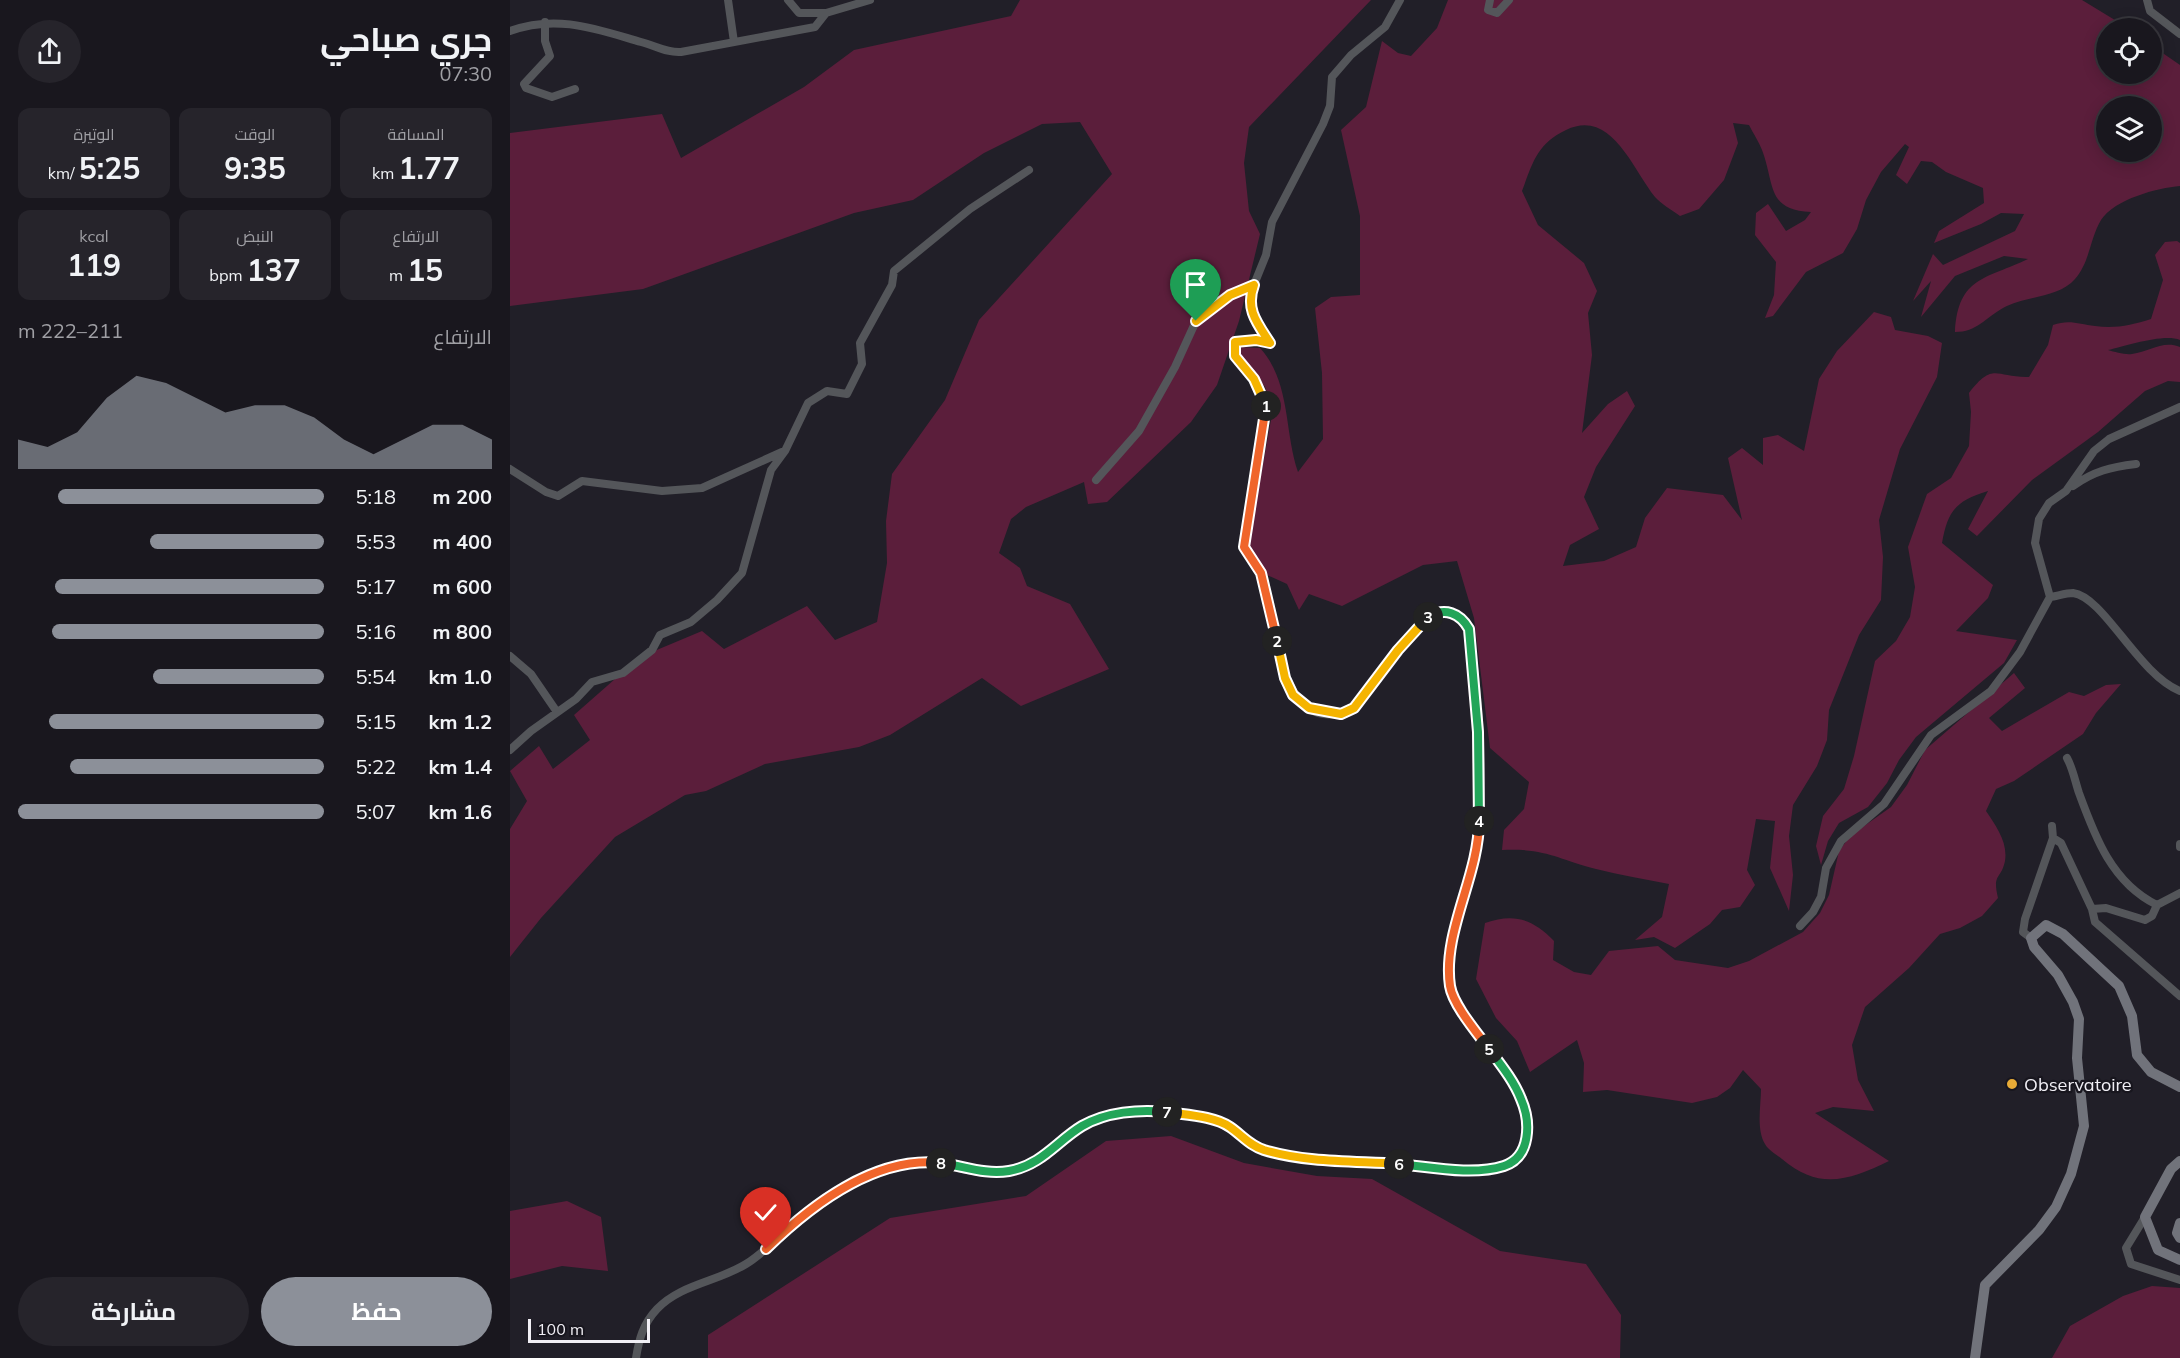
<!DOCTYPE html>
<html lang="ar">
<meta charset="utf-8">
<style>
body{margin:0;font-family:Mulish,Cairo,sans-serif;background:#26242b;color:#f1f3f6;direction:rtl;height:100vh;display:flex;flex-direction:column;font-size:22px;white-space:nowrap}
*{box-sizing:border-box;margin:0}
p{font-size:20px;color:#9f9fa4}
.icon{flex:none;width:33px;height:33px;fill:none;stroke:currentColor;stroke-width:2;stroke-linecap:round;stroke-linejoin:round}
.map{position:relative;flex:1;overflow:hidden;direction:ltr}
.details{display:flex;flex-direction:column;background:#19171e;width:510px}
.details>*{flex:none}
.tools{position:absolute;left:1586px;top:18px;display:grid;gap:12px}
.tools a{display:grid;place-items:center;width:66px;height:66px;border-radius:50%;background:#19171e;box-shadow:0 3px 15px #0003,0 0 0 2px #37363c;font-size:30px}
.scale{position:absolute;left:18px;bottom:15px;width:122px;box-sizing:border-box;padding-left:6px;border:3px solid #f1eff5;border-top:0;font-size:16px;line-height:21px;white-space:nowrap;color:#f1eff5;-webkit-text-stroke:4px #18161e;paint-order:stroke}
.pin{position:absolute;display:grid;place-items:center;width:51px;height:51px;color:#fff;margin:-62px -26px;border-radius:50% 50% 50% 0;rotate:-45deg;box-shadow:0 0 6px #0007}
.pin .icon{rotate:45deg}
.km{position:absolute;width:30px;height:30px;margin:-15px;border-radius:50%;background:#222;color:#fff;font-size:16px;line-height:30px;text-align:center}
.round{display:grid;place-items:center;flex:none;width:63px;height:63px;border-radius:32px;background:#26242b}
.overview{display:flex;align-items:center;justify-content:space-between;height:102px;padding:0 18px}
h1{font-size:33px;font-weight:700;line-height:45px}
.metrics{display:grid;grid-template-columns:repeat(3,1fr);gap:9px;height:102px;padding:6px 18px}
.metrics div{display:grid;align-content:center;border-radius:12px;background:#26242b;text-align:center}
.metrics b{font-size:30px;font-weight:700}
.metrics small{font-size:16px;font-weight:400}
.metrics p{font-size:16px}
.chart{height:168px;padding:12px 18px}
.chart p{display:flex;justify-content:space-between}
.chart svg{width:100%;height:108px;margin-top:6px;fill:#8c9099;opacity:.7}
.primary-button{display:flex;gap:12px;margin-top:auto;padding:12px 18px}
.primary-button a{flex:1;height:69px;border-radius:36px;background:#8c9099;color:#fff;font-size:24px;font-weight:700;line-height:69px;text-align:center}
.primary-button a+a{background:#26242b;color:#f1f3f6}
ul{padding:0 18px;list-style:none;font-size:20px}
li{display:grid;grid-template-columns:96px 72px 1fr;align-items:center;height:45px}
li i{height:15px;border-radius:8px;background:#8c9099}
main{display:flex;flex:1;min-height:0}
.map>svg:first-child{display:block}
</style>
<main>
<div class="map">
<svg width="1670" height="1358" viewBox="0 0 1670 1358">
<rect width="100%" height="100%" fill="#211f28"/>
<path fill="#5b1e3b" fill-rule="evenodd" d="M510,0h351l-122,127 -5,36 5,48 11,23 -21,87 -22,64 -26,37 -84,80 -19,2 -4,-22 -58,25 -15,12 -12,34 21,15 7,18 43,18 39,65 -88,37 -39,-28 -92,57 -31,12 -94,17 -59,27 -21,4 -70,42 -74,81 -31,39v-128l17,-28 -17,-30 29,-25 14,23 37,-29 -16,-25 66,-58 62,-26 22,18 83,-43 28,34 42,-18 10,-59 -1,-42 6,-47 53,-74 34,-80 133,-146 -32,-52 -38,2 -58,29 -71,47 -59,13 -211,76 -133,17v-173l152,-19 19,44 123,-71 50,-37 157,-34z
M938,0h634l46,28h-22v46h45v-29l29,20v121c-23,2 -65,13 -79,34 -11,18 -11,42 -26,59 -16,19 -51,17 -72,29 -18,10 -26,24 -48,24 3,-56 32,-53 73,-73l-24,-3 -49,20 -34,41 10,-36 -18,20 20,-47 10,11 72,-34 9,-17 -23,-1 -20,11 -47,19 5,-12 45,-28 -1,-15 -37,-16 -14,-10 -11,-1 -14,23 -11,-9 13,-28 -4,-3 -24,28 -15,28 -9,29 -14,24 -37,19 -33,44 -8,2 9,-23 2,-33 -21,-27 1,-22 12,-9 18,27 19,-11 6,-8c-45,-2 -36,-28 -49,-62 -3,-8 -9,-17 -13,-25l-16,-2 5,20 -14,37 -25,29 -19,7c-8,-6 -19,-12 -25,-19 -23,-29 -44,-89 -89,-67 -29,14 -33,32 -44,61l16,34 46,38 13,28 -9,22 4,42 -10,78 26,-29 19,-13 8,15 -39,61 -12,30 15,32 -29,16 -7,21 41,-5 32,-14 9,-29 22,-30 56,7 19,25 -14,-62 14,-10 21,17v-27l15,-3 26,16 15,-72 18,-28 37,-39 17,5 4,13 33,6 14,7 -5,34 -37,72 -21,71 4,37 -2,43 -22,35 -30,75 -2,30 -10,26 -24,39 -4,31 4,39 -4,36 -19,-43 5,-47 -19,-2 -9,51 8,15 -15,22 -18,3 -12,14 -35,24 -21,-11 -19,3 27,-23 7,-33c-24,-5 -49,-9 -73,-15 -39,-10 -50,-21 -94,-19l2,-20 20,-21 5,-27 -39,-34 -16,-130 -17,-57 -34,4 -81,41 -33,-12 -10,16 -12,-26 -20,-9 -19,-28 25,-138 -8,-22 -24,-30 -1,-10 20,1c31,34 24,83 38,124l25,-33 -1,-66 -7,-65 16,-11 29,-2v-79l-19,-86 25,-23 16,-66 16,12 13,3 26,-28zM1596,106h45v46h-45z
M1667,241l3,2v97c-16,-7 -54,6 -72,10 7,2 17,5 24,4 18,-2 30,-14 48,-7v35l-12,-1 -23,10 -47,41 -66,48 -55,56 -9,-7 20,-38c-32,10 -40,19 -46,52l51,42 -5,13 -32,33 61,9 -13,23 -88,74 -17,23 -12,23 -19,24 -29,16 -11,18 -7,24 -5,-19 7,-30 21,-27 10,-33 21,-95 21,-20 14,-24 5,-30 -7,-40 19,-53 24,-16 18,-32 2,-34 -2,-19c25,-32 26,-15 60,-16l19,-32 5,-20c16,-6 26,-1 42,1 20,3 37,-1 56,-7l12,-39 -8,-25 10,-13z
M1504,673l11,15 -36,30 13,13 67,-39 15,4 22,-11 15,-1 -25,29 -13,21 -69,47 -18,8 -10,22c10,15 22,31 19,50 -4,19 -13,12 -7,37l-16,18 -22,12 -20,6 -31,34 -44,39 -13,38 6,35 16,31 -41,-4 -18,6 74,48c-39,19 -70,30 -107,-2 -5,-4 -14,-9 -17,-15 -9,-15 -4,-39 -4,-55l-18,-19 -13,18 -13,9 -25,6 -85,-13 -24,2 1,-29 -7,-23 -47,32 -13,-31 -21,-23 -20,-39 9,-56c29,-10 48,-4 69,18l-1,19 21,12 17,3 18,-24 49,-5 17,14 53,8 21,-7 54,-29 17,-19 9,-18 10,-44 11,-15 41,-29 16,-22 18,-35z
M661,1136l73,27 73,13 55,3 128,72 86,13 35,51 -1,43h-912v-23l182,-117 136,-22 80,-55z
M57,1201l34,16 7,54 -46,-5 -52,13v-68z
M1642,1286l28,2v70h-128l18,-32 53,-30z"/>
<g fill="none" stroke-linecap="round" stroke-linejoin="round">
<path stroke="#54565a" stroke-width="8" d="M218,0l6,42
M278,0l11,13h27
M980,0l-2,10 9,3 12,-13
M1637,0l3,11 30,23
M35,22v19l5,15 -26,28 2,4 26,9 23,-8
M0,31c47,-17 86,-2 131,11 15,4 26,11 40,10l134,-25 11,-14 44,-13
M1670,407l-71,32 -15,12 -28,40 -17,12 -10,16 -4,24 15,54c7,-1 16,-4 23,-4 31,4 65,81 107,98
M0,469l36,23 12,4 24,-15 80,10 40,-3 80,-36
M586,480l43,-49 36,-64 21,-46 34,-26 24,-10
M1563,486c21,-15 38,-19 63,-22
M0,656l21,18 26,38
M0,750l21,-19 45,-32 16,-17 31,-9 29,-23 8,-15 31,-13 26,-22 25,-27 29,-103 14,-19 23,-48 19,-12 20,3 15,-30 -2,-21 32,-58 2,-14 76,-62 59,-39
M1557,758c6,11 8,23 12,35 16,44 33,90 78,112
M1542,826l1,12 8,5 31,66
M1670,844v3
M1670,893l-23,12 -5,11 -7,4 -39,-12 -14,1 3,13 85,74
M1290,926l13,-14 8,-15 5,-29 15,-27 43,-37 47,-69 60,-44 29,-39 30,-55
M1521,938l-8,-6 2,-13 28,-81
M1635,1217l-19,31 5,16 49,16
M126,1358c3,-19 7,-34 21,-49 24,-25 60,-27 89,-45 22,-13 38,-35 58,-51 25,-20 60,-37 90,-46 44,-13 75,12 115,4 31,-6 48,-28 72,-44 20,-14 51,-18 75,-16 22,2 56,4 75,17 16,11 19,19 39,23 46,10 93,11 139,14 30,2 64,10 93,1 10,-2 19,-9 23,-19 20,-54 -59,-110 -74,-157 -9,-30 14,-91 22,-122 13,-55 8,-144 1,-201 -2,-13 -4,-25 -5,-38 -12,-21 -28,-20 -47,-8l-68,87c-79,36 -76,-91 -93,-134 -4,-9 -12,-19 -17,-27l22,-144 -12,-24 -19,-23v-14l20,-2 15,3 -19,-31 -2,-15 17,-42 6,-33 51,-98 7,-18 2,-29 19,-22 34,-28 15,-27"/>
<path stroke="#71737b" stroke-width="10" d="M1670,1161l-9,8 -26,48 13,33 22,10
M1670,1223l-3,10 3,5
M1465,1358l10,-73 54,-55 17,-23 15,-33 13,-48 -7,-68 2,-39 -6,-17 -15,-27 -24,-28 -3,-9 15,-13 17,9 56,52 13,30 5,39 14,17 29,15"/>
</g>
<g fill="none" stroke-linecap="round" stroke-linejoin="round">
<g stroke="#fff" stroke-width="12">
<path id="split-1" d="M686,321l34,-26 24,-10c-9,24 3,38 16,58l-14,-3 -21,2v14l19,23 12,27"/>
</g>
<g stroke="#fff" stroke-width="12">
<path id="split-2" d="M756,406l-22,141 17,26 16,68"/>
</g>
<g stroke="#fff" stroke-width="12">
<path id="split-3" d="M767,641l8,37 8,17 16,13 32,6 13,-6 44,-58 30,-33"/>
</g>
<g stroke="#fff" stroke-width="12">
<path id="split-4" d="M918,617c17,-10 32,-4 41,12l9,103 1,89"/>
</g>
<g stroke="#fff" stroke-width="12">
<path id="split-5" d="M969,821c0,55 -37,111 -29,165 3,19 28,48 39,63"/>
</g>
<g stroke="#fff" stroke-width="12">
<path id="split-6" d="M889,1164c32,3 73,12 105,2 27,-9 27,-44 17,-67 -7,-18 -20,-34 -32,-50"/>
</g>
<g stroke="#fff" stroke-width="12">
<path id="split-7" d="M657,1112c19,3 47,4 63,15 13,9 19,18 34,23 43,13 91,11 135,14"/>
</g>
<g stroke="#fff" stroke-width="12">
<path id="split-8" d="M431,1163c23,3 44,12 68,8 33,-6 48,-30 73,-45 24,-14 57,-17 85,-14"/>
</g>
<g stroke="#fff" stroke-width="12">
<path id="split-9" d="M256,1249c45,-44 108,-93 175,-86"/>
</g>
<use href="#split-1" stroke="#f5b400" stroke-width="8"/>
<use href="#split-2" stroke="#f0652b" stroke-width="8"/>
<use href="#split-3" stroke="#f5b400" stroke-width="8"/>
<use href="#split-4" stroke="#22a559" stroke-width="8"/>
<use href="#split-5" stroke="#f0652b" stroke-width="8"/>
<use href="#split-6" stroke="#22a559" stroke-width="8"/>
<use href="#split-7" stroke="#f5b400" stroke-width="8"/>
<use href="#split-8" stroke="#22a559" stroke-width="8"/>
<use href="#split-9" stroke="#f0652b" stroke-width="8"/>
</g>
<circle fill="#e8ab37" stroke="#18161e" stroke-width="2" cx="1502" cy="1084" r="6"/>
<g text-anchor="middle" dominant-baseline="central" stroke-width="4.5" stroke-linejoin="round" paint-order="stroke">
<g font-size="18" fill="#f1eff5" stroke="#18161e" text-anchor="start">
<text x="1514" y="1084">Observatoire</text>
</g>
</g>
</svg>
<div class="tools">
<a><svg class="icon" aria-label="locate" viewBox="0 0 24 24"><circle cx="12" cy="12" r="6"/><path d="M12 2v4M12 18v4M2 12h4M18 12h4"/></svg></a>
<a><svg class="icon" aria-label="layers" viewBox="0 0 24 24"><path d="M12 4l9 5-9 5-9-5zM3 14l9 5 9-5"/></svg></a>
</div>
<div class="scale">100 m</div>
<div class="pin" style="left:686px;top:321px;background:#1e9e55"><svg class="icon" aria-label="arrive" viewBox="0 0 24 24"><path d="M6 21V4h12l-3 4 3 4H6"/></svg></div>
<div class="pin" style="left:256px;top:1249px;background:#d93025"><svg class="icon" aria-label="check" viewBox="0 0 24 24"><path d="M5 12l5 5 9-10"/></svg></div>
<b class="km" style="left:756px;top:406px">1</b>
<b class="km" style="left:767px;top:641px">2</b>
<b class="km" style="left:918px;top:617px">3</b>
<b class="km" style="left:969px;top:821px">4</b>
<b class="km" style="left:979px;top:1049px">5</b>
<b class="km" style="left:889px;top:1164px">6</b>
<b class="km" style="left:657px;top:1112px">7</b>
<b class="km" style="left:431px;top:1163px">8</b>
</div>
<section class="details">
<div class="overview"><div><h1>جري صباحي</h1><p>07:30</p></div><a class="round"><svg class="icon" aria-label="share" viewBox="0 0 24 24"><path d="M12 15V3M7 8l5-5 5 5M5 13v7h14v-7"/></svg></a></div>
<div class="metrics">
<div><p>المسافة</p><b>1.77<small> km</small></b></div>
<div><p>الوقت</p><b>9:35</b></div>
<div><p>الوتيرة</p><b>5:25<small> /km</small></b></div>
</div>
<div class="metrics">
<div><p>الارتفاع</p><b>15<small> m</small></b></div>
<div><p>النبض</p><b>137<small> bpm</small></b></div>
<div><p>kcal</p><b>119</b></div>
</div>
<div class="chart"><p><span>الارتفاع</span>211–222 m</p>
<svg viewBox="0 0 160 44" preserveAspectRatio="none"><path d="M0 44V32L10 35L20 29L30 15L40 6L50 9L60 15L70 21L80 18L90 18L100 23L110 32L120 38L130 32L140 26L150 26L160 32V44z"/></svg>
</div>
<ul>
<li><b>200 m</b>5:18<i style="width:87%"></i></li>
<li><b>400 m</b>5:53<i style="width:57%"></i></li>
<li><b>600 m</b>5:17<i style="width:88%"></i></li>
<li><b>800 m</b>5:16<i style="width:89%"></i></li>
<li><b>1.0 km</b>5:54<i style="width:56%"></i></li>
<li><b>1.2 km</b>5:15<i style="width:90%"></i></li>
<li><b>1.4 km</b>5:22<i style="width:83%"></i></li>
<li><b>1.6 km</b>5:07<i style="width:100%"></i></li>
</ul>
<div class="primary-button"><a>حفظ</a><a>مشاركة</a></div>
</section>
</main>
